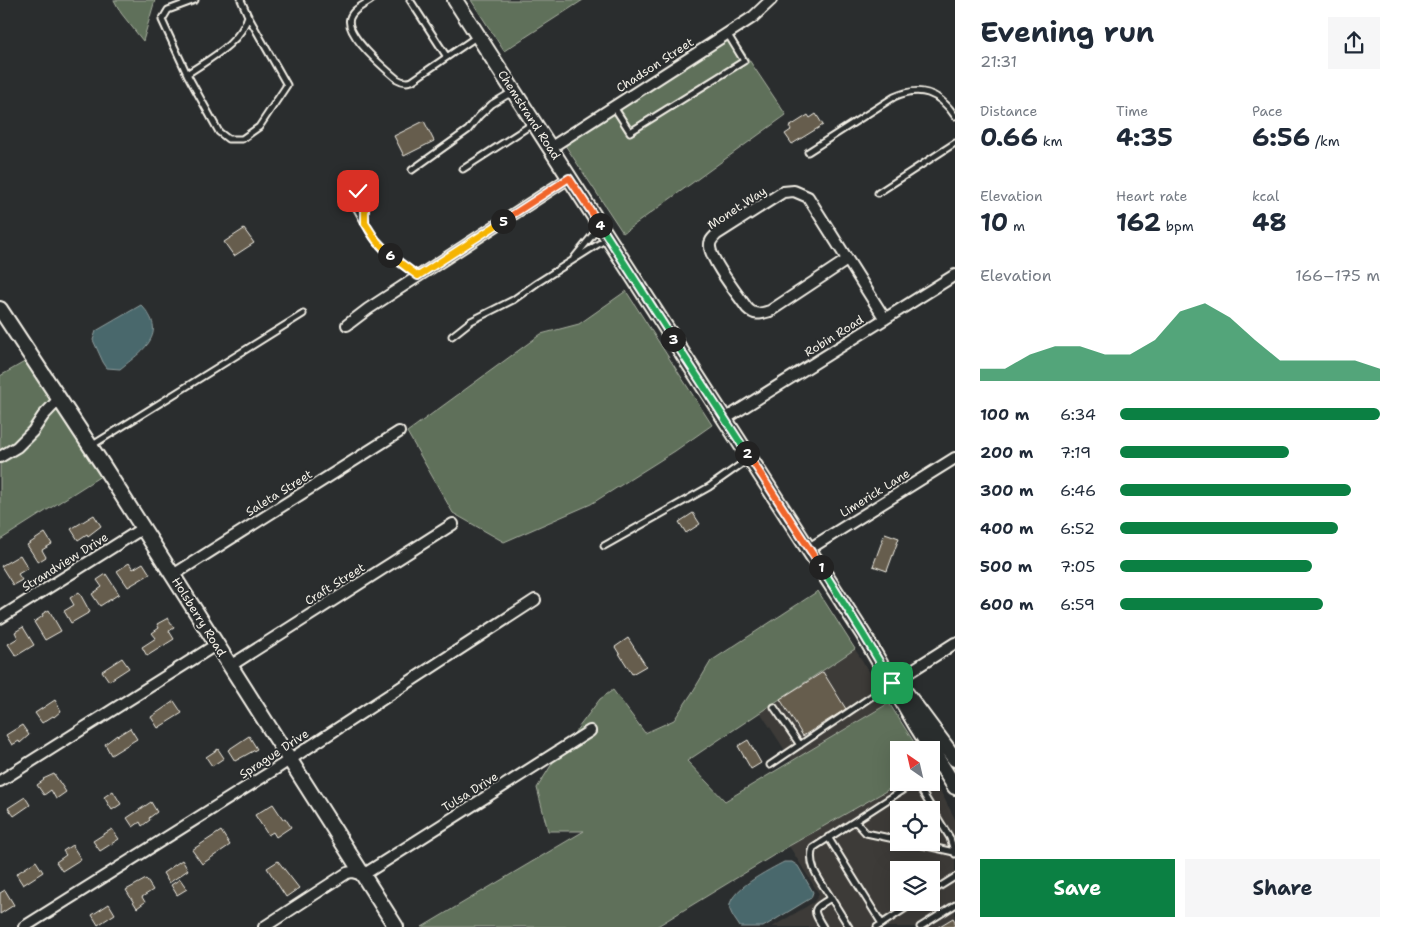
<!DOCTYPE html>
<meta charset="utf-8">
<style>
body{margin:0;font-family:"Shantell Sans",sans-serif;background:#f6f6f7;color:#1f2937;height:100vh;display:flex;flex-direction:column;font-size:19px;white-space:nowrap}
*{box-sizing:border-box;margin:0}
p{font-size:16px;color:#747a83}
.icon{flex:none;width:28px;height:28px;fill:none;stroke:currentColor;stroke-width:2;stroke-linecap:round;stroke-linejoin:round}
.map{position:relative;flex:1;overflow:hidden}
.side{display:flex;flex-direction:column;background:#fff;width:450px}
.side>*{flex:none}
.needle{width:32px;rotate:326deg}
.fabs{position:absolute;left:890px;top:741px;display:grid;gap:10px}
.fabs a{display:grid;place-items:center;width:50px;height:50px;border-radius:0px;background:#fff;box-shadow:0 5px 20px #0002;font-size:25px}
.pin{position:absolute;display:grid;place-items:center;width:42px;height:42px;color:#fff;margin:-21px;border-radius:10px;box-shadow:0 2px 8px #0006}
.km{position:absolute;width:25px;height:25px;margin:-12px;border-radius:50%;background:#222;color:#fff;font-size:14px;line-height:25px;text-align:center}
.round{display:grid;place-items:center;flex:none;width:52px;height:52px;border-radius:0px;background:#f6f6f7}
.head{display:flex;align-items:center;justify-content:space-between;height:85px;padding:0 25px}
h1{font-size:28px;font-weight:700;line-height:38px}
.stats{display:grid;grid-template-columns:repeat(3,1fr);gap:8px;height:85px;padding:5px 25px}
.stats div{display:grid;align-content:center}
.stats b{font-size:25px;font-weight:700}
.stats small{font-size:14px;font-weight:400}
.stats p{font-size:14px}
.chart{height:140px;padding:10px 25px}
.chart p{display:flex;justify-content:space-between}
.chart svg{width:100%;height:90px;margin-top:5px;fill:#0b8043;opacity:.7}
.cta{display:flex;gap:10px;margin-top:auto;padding:10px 25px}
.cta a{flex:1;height:58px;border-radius:0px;background:#0b8043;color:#fff;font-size:20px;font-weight:700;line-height:58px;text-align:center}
.cta a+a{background:#f6f6f7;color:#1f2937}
ul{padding:0 25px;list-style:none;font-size:16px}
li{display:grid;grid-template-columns:80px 60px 1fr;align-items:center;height:38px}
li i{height:12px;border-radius:6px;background:#0b8043}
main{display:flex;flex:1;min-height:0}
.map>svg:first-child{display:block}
</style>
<main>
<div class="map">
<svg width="955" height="927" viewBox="0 0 955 927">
<rect width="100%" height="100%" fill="#2a2d2e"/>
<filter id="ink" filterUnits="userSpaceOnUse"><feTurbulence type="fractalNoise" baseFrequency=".02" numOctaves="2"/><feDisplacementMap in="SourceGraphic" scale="10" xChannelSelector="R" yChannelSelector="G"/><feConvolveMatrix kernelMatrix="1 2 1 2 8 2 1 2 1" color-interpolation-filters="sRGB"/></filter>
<g filter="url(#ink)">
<path fill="#3c3b38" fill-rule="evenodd" d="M855,649l34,54 -97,58 -32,-49z
M931,773l24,46v108h-183l42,-25 5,-8 -30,-48 111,-63 31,-1zM899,810h32v32h-32zM899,870h32v32h-32z"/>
<path fill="#5e705a" stroke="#a9b0a1" d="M114,0h41l-12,41 -22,-28z
M471,0h112l-79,51z
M733,36l53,79 -163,118 -58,-88z
M626,291l86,134 -37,26 -84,53 -87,38 -51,-29 -46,-81 134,-98 38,-10z
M28,360l76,114 -104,66v-164z
M818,591l37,58 -168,112 38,40 164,-98 30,47h-20l1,33 -111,63 -133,81h-234l162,-96h-36l-11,-43 18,-29 42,-26 -6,-9 -19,12 28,-37 13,-9 32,43 29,-13 18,-27 19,-32z"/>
<path fill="#4a676c" stroke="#8e9e9e" d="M141,305c29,29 1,46 -21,64l-13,-1 -4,-6 -10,-22 3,-9z
M784,862h8l6,4 15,26 -2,6 -48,29h-23c-3,-5 -8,-11 -10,-17 -5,-19 41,-41 54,-48z"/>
<path fill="#665d4e" stroke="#f4f1e8" d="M816,114l7,11 -31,19 -7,-10 6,-4 -2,-3 19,-12 2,3z
M424,121l10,20 -30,15 -10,-20z
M244,229l10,14 -20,13 -10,-14z
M693,513l7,11 -14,9 -7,-11z
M94,515l7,11 -13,10 -1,-2 -9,6 -7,-11z
M45,533l7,11 -10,6 4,7 -8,5 -11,-17z
M885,533l14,5 -12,33 -14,-5z
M20,555l8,13 -10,6 4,6 -9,5 -12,-19z
M129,563l4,6 10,-6 7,11 -22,13 -11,-16z
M106,574l13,20 -19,12 -8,-12 10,-7 -5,-7z
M79,592l11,20 -19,11 -7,-12 10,-6 -4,-7z
M49,610l12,21 -16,9 -11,-18 9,-6 -1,-2z
M168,618l6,10 -5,3 5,8 -27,17 -5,-9 14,-9 -4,-5 7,-5 -2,-4z
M23,627l11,18 -18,11 -8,-12 10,-6 -3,-6z
M628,638l18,28 -14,8 -17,-27z
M122,658l7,10 -20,13 -7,-10z
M823,672l23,37 -43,27 -23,-37z
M55,700l6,11 -7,6 -1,-1 -11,7 -7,-10z
M174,701l8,12 -24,15 -7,-11z
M22,725l7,10 -9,8 -1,-2 -7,4 -6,-10z
M130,728l7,11 -26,16 -6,-11 12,-9v1z
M249,736l8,13 -22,12 -7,-11z
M748,740l13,23 -10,6 -13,-23z
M218,749l6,9 -12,8 -6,-9z
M54,774l12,18 -10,7 -5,-9 -7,5 -7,-10 7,-5 -1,-1z
M113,791l8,13 -9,6 -8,-13z
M25,797l5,8 -16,11 -6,-8z
M151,802l6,10 -8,6 1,2 -8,6 -2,-4 -7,5 -6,-9z
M273,804l10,15 2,-1 6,9 -15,10 -3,-5 -5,3 -13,-20z
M112,829l7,10 -19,12 -7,-10z
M221,831l9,14 -28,19 -10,-14z
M72,845l9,14 -19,12 -6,-9 10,-7 -3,-4z
M182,860l6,10 -19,13 -6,-10z
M36,861l7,11 -20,13 -7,-11z
M278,861l21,27 -13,9 -19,-29z
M146,879l7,11 -11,7 3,5 -8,6 -11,-18z
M180,879l7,10 -10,6 -6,-10z
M5,890l9,15 -14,9v-21z
M109,904l6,10 -17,11 -6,-10z
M953,918l2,3v6h-17z"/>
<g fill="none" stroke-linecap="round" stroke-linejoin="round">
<g stroke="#f4f1e8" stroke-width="9">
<path id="lane" d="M241,0l7,16 39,69 -28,42 -17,12h-14l-9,-7 -32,-58c22,-15 54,-31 61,-58
M371,0c-7,5 -18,9 -21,18 -6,16 35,51 47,61 5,3 9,4 15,2l64,-44
M410,0l37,57
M187,74l-25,-54 6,-10 27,-10
M614,107l16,25 114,-71 -17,-28
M808,152l86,-55c26,-12 45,-5 61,19
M463,169l71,-46
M412,170l56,-40 11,-14 13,-12 20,-12
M878,193l77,-50
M365,223l-15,-26 2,-3 6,-3 7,5c0,8 -2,20 1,28 8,22 34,39 52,52
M574,258l26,-32
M452,336l19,-15 42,-21 24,-17 63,-40 3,-2 1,-4
M91,446l212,-132
M604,546l105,-59 41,-29
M774,707l26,38
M770,765l120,-81
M931,772l10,-6
M916,782l34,56 5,16
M855,821l11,12 33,7
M828,837l54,87
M909,842l45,10
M931,892l24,-15
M831,898c-8,-14 -25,-32 -18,-50l102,-66
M823,927c-12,-19 -10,-18 8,-29l18,29
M877,927l38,-25
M920,927l35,-22"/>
</g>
<g stroke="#f4f1e8" stroke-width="14">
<path id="street" d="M550,148l203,-131 18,-17
M847,260l-77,51c-10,3 -15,5 -23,-3 -9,-13 -36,-47 -37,-61 -1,-6 3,-9 7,-13l66,-42 11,-1 14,6 77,122
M347,325l21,-16 201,-131
M725,419l230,-144
M0,457l17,-10 16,-16 10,-15 16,-17
M809,549l146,-91
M173,575l226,-143
M0,618l143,-90
M230,666l223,-142
M892,683l63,-40
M0,781l217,-137
M24,927l253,-159 258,-168
M264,927l83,-54 5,-1 11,3 227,-144"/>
</g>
<g stroke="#f4f1e8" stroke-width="18">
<path id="secondary" d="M455,0l408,634 53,91 39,62
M0,309l104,158 292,460
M906,693l49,66"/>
</g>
<use href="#lane" stroke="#2a2d2e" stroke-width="5"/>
<use href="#street" stroke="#2a2d2e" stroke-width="10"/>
<use href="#secondary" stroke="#2a2d2e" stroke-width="14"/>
</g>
</g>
<g fill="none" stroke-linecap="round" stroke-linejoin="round" filter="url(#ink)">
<g stroke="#fff" stroke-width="10">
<path id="split-1" d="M821,567l42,67 29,49"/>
</g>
<g stroke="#fff" stroke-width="10">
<path id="split-2" d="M747,453l74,114"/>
</g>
<g stroke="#fff" stroke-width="10">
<path id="split-3" d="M673,339l74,114"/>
</g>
<g stroke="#fff" stroke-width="10">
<path id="split-4" d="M600,225l73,114"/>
</g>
<g stroke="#fff" stroke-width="10">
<path id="split-5" d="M503,221l66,-43 31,47"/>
</g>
<g stroke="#fff" stroke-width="10">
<path id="split-6" d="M390,255l28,21 85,-55"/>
</g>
<g stroke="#fff" stroke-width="10">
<path id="split-7" d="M358,191l7,5v27l11,17 14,15"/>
</g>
<use href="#split-1" stroke="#22a559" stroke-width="6"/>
<use href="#split-2" stroke="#f0652b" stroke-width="6"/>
<use href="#split-3" stroke="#22a559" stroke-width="6"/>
<use href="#split-4" stroke="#22a559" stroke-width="6"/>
<use href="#split-5" stroke="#f0652b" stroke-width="6"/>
<use href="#split-6" stroke="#f5b400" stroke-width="6"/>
<use href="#split-7" stroke="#f5b400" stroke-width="6"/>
</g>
<g text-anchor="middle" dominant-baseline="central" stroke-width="4" stroke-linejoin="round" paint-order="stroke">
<g font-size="12" fill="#f4f1e8" stroke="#2a2d2e">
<text transform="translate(655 65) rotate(-33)">Chadson Street</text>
<text transform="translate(529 115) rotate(57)">Chemstrand Road</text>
<text transform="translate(737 208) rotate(-33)">Monet Way</text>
<text transform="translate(834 336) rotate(-32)">Robin Road</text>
<text transform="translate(279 493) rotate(-32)">Saleta Street</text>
<text transform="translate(875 493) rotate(-32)">Limerick Lane</text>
<text transform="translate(65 562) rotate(-32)">Strandview Drive</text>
<text transform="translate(335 584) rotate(-32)">Craft Street</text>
<text transform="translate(199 617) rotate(58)">Holsberry Road</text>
<text transform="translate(274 754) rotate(-33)">Sprague Drive</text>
<text transform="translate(470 792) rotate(-32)">Tulsa Drive</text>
</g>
</g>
</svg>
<div class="fabs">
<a><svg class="needle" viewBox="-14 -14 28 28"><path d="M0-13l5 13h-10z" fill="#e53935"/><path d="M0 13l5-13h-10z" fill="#747a83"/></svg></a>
<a><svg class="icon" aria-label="locate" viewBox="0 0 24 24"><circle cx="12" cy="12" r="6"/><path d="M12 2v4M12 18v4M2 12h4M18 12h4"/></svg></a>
<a><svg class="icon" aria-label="layers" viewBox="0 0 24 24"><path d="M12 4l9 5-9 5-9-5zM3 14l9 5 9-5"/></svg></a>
</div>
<div class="pin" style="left:892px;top:683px;background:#1e9e55"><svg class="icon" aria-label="arrive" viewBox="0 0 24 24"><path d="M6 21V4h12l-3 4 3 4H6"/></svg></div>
<div class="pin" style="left:358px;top:191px;background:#d93025"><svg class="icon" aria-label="check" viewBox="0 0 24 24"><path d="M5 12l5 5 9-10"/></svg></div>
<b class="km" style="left:821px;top:567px">1</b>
<b class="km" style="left:747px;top:453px">2</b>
<b class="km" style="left:673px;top:339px">3</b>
<b class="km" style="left:600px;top:225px">4</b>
<b class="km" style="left:503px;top:221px">5</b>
<b class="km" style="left:390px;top:255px">6</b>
</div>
<section class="side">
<div class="head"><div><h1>Evening run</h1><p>21:31</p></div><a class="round"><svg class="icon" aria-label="share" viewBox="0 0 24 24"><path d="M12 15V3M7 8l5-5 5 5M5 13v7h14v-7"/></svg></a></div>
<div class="stats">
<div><p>Distance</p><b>0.66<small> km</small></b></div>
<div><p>Time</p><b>4:35</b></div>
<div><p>Pace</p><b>6:56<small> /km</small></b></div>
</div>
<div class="stats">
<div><p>Elevation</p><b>10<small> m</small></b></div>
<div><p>Heart rate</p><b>162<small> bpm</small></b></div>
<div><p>kcal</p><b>48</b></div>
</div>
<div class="chart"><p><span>Elevation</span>166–175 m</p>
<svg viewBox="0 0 160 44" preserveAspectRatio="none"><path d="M0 44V38L10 38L20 31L30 27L40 27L50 31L60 31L70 24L80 10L90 6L100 13L110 24L120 34L130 34L140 34L150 34L160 38V44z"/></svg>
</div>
<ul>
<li><b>100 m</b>6:34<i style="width:100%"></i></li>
<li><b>200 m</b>7:19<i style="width:65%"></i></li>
<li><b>300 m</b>6:46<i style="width:89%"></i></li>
<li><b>400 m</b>6:52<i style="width:84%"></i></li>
<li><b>500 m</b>7:05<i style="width:74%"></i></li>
<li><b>600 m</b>6:59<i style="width:78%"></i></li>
</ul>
<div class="cta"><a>Save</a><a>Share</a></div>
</section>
</main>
